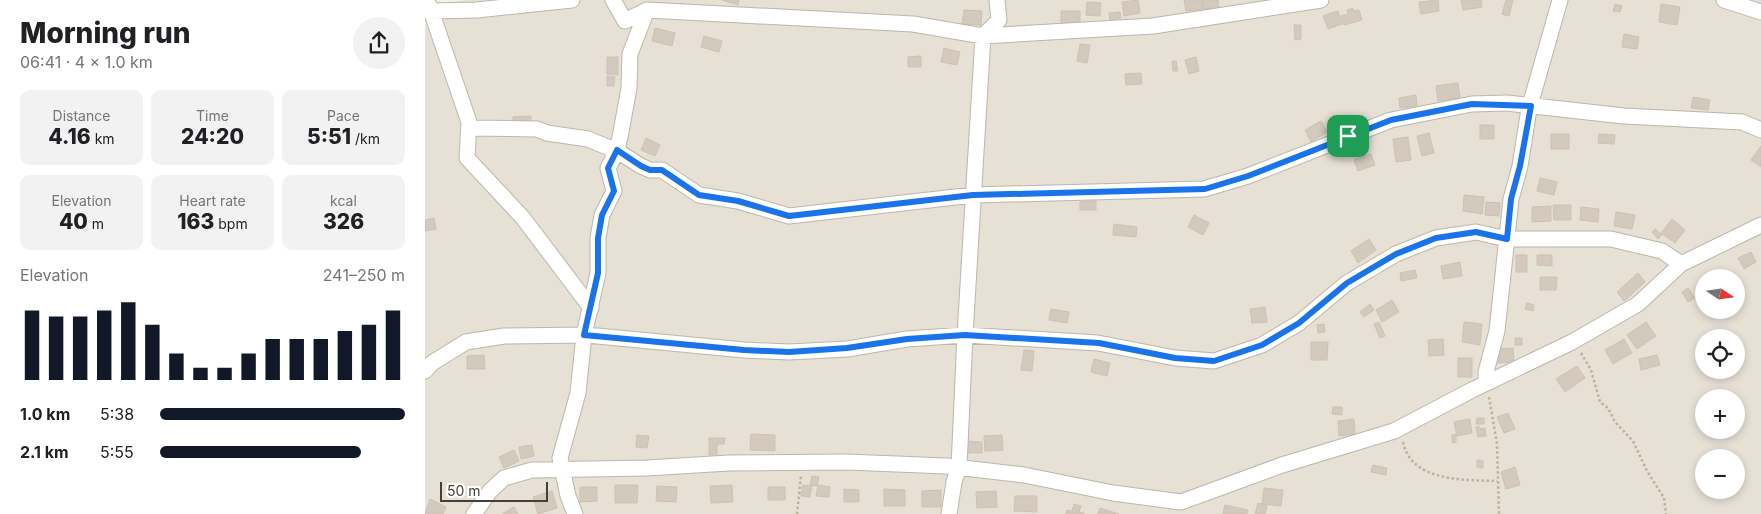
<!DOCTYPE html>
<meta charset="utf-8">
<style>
body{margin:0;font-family:Inter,sans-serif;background:#f2f2f2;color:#202124;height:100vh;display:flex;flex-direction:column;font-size:19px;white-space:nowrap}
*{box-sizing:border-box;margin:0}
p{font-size:16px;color:#757577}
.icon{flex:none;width:28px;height:28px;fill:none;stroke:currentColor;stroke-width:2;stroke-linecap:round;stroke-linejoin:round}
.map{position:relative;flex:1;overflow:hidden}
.drawer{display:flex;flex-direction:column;background:#fff;width:425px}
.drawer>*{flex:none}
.needle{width:32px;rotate:103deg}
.controls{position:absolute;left:1270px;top:269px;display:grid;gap:10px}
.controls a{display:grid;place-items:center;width:50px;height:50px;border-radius:50%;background:#fff;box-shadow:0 2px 8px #0003;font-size:25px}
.scale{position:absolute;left:15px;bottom:12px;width:108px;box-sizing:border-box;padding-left:5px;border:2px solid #453f36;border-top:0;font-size:14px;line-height:18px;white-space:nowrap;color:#453f36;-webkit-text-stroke:4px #fff;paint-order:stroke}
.pin{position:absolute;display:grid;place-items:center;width:42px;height:42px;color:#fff;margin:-21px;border-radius:10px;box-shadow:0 2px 8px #0006}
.round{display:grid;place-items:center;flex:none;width:52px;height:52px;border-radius:26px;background:#f2f2f2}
.summary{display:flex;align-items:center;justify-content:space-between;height:85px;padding:0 20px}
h1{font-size:28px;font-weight:800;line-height:38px}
.figures{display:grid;grid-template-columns:repeat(3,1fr);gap:8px;height:85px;padding:5px 20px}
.figures div{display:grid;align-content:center;border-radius:10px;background:#f2f2f2;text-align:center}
.figures b{font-size:21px;font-weight:800}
.figures small{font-size:14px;font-weight:400}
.figures p{font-size:14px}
.chart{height:140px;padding:10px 20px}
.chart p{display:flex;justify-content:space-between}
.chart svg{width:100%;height:90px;margin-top:5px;stroke:#111827;stroke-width:6}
ul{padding:0 20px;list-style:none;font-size:16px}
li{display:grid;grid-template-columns:80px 60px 1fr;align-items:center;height:38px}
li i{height:12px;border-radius:6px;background:#111827}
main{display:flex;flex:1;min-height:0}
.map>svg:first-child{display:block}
</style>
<main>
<section class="drawer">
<div class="summary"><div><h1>Morning run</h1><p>06:41 · 4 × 1.0 km</p></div><a class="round"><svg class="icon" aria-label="share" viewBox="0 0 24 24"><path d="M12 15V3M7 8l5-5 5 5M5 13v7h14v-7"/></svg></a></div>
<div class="figures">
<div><p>Distance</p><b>4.16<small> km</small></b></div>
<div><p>Time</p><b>24:20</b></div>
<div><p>Pace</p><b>5:51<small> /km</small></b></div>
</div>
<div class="figures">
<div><p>Elevation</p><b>40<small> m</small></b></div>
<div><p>Heart rate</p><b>163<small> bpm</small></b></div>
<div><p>kcal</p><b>326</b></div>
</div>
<div class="chart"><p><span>Elevation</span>241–250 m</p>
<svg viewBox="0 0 160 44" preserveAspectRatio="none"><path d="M5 44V10M15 44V13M25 44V13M35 44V10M45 44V6M55 44V17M65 44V31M75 44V38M85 44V38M95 44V31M105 44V24M115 44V24M125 44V24M135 44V20M145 44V17M155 44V10"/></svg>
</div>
<ul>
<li><b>1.0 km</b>5:38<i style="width:100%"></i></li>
<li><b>2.1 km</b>5:55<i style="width:82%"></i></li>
</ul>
</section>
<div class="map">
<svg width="1336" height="514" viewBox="0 0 1336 514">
<rect width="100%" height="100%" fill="#f2efe7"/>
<path fill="#e6e0d5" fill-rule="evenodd" d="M44,0h1292v514h-1336v-508zM1279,278h32v32h-32zM1279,338h32v32h-32zM1279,398h32v32h-32zM1279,458h32v32h-32z"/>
<path fill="#d3cabd" stroke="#cec2b1" d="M297,0h17l-1,5z
M713,0l2,13 -16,3 -2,-14z
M759,0h18l1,9 -17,2z
M778,0h15l1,9h-15z
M1013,0l1,11 -18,3 -2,-12z
M1036,0h20l1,7 -19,3z
M1081,0h7l-4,16 -7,-2z
M662,2l14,1 -1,13 -14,-1z
M1190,4l7,2 -2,6 -7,-1z
M1236,4l19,3 -3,18 -18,-3z
M928,8v3l6,-1 3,10 -18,5 -3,-9 7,-2 -1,-4z
M539,10l18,1 -1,14 -19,-1z
M636,11h19v13h-19z
M913,11l4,13 -14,5 -5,-13z
M695,12l1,6 -11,2 -1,-7z
M869,25h7v14l-6,1z
M230,28l20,5 -3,13 -20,-5z
M1199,34l15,3 -2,12 -15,-2z
M279,36l18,5 -3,11 -18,-5z
M655,44l10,1 -3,18 -10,-2z
M519,48l16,4 -3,13 -16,-3z
M496,56v11h-13v-10z
M182,57h11v18l-11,-1z
M771,57l3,14 -10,3 -4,-14z
M747,61h4l2,10h-5z
M716,73l1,11 -16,1 -1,-11z
M182,76l8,1 -1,9h-7z
M1033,83l2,15 -22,3 -2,-15z
M991,95l1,11 -17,2 -1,-10z
M1268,97l17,3 -2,10 -17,-2z
M106,116v8l-18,1v-8z
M896,121l6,11 -16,10 -6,-12z
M1055,125h14v14h-14z
M1004,133l5,20 -12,3 -5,-20z
M1126,134h18v15h-18z
M1174,134l16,1 -1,9 -16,-1z
M983,137l3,23 -15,2 -3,-23z
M221,138l14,7 -5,11 -14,-6z
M1336,146v21l-10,-7z
M946,154l4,11 -17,6 -4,-11z
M1115,178l17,4 -3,13 -17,-4z
M1039,195l20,2 -2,17 -19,-3z
M671,201v9h-16v-8z
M1061,202l14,1 -1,13 -14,-1z
M1128,205h18v15h-17z
M1126,206v15l-19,1v-15z
M1156,207l18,2 -1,13 -18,-2z
M1191,212l19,3 -3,14 -18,-3z
M769,215l15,8 -6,12 -15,-8z
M9,218l2,11 -11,2v-11z
M1247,219l13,11 -10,13 -14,-10z
M689,224l23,3 -1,10 -23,-2z
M1230,229l7,6 -4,4 -6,-7z
M944,239l7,11 -18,13 -7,-12z
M1326,252l5,10 -12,7 -6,-11z
M1091,255h11v17h-11z
M1112,255h15v11l-15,-1z
M1035,262l2,14 -19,3 -2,-13z
M990,270l2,8 -16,3 -1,-8z
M1213,273l7,9 -21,19 -7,-9z
M1115,277h17l-1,13h-16z
M1263,288l7,10 -7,4 -6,-10z
M967,300l7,12 -17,10 -6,-12z
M1102,303l7,2 -1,6 -8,-2z
M945,304l4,6 -10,7 -4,-5z
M840,307l2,15 -15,1 -2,-14z
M626,309l18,3 -2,11 -18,-3z
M954,322l6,14 -5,2 -6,-14z
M1039,322l18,2 -2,21 -18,-3z
M1221,322l10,14 -19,13 -10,-14z
M899,324l1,8 -7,1 -1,-8z
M1090,338h7v7h-7z
M1018,339l1,16 -15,1 -1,-16z
M1199,339l8,14 -19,11 -8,-14z
M886,342h17l-1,18h-16z
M1088,348l1,14 -17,1v-14z
M599,350l10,1 -2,20 -11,-1z
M59,355l1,14h-18v-13z
M1232,355l3,10 -19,5 -2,-11z
M1033,358h14v19h-14z
M669,359l16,4 -3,13 -16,-4z
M1152,366l8,12 -20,14 -9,-13z
M908,407h9v8l-10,-1z
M1083,413l7,16 -11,4 -7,-16z
M1052,418h7v6h-8z
M929,419l1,15 -16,2 -1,-15z
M1045,419l2,14 -15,3 -3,-14z
M1054,426v3l6,-1 1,8 -8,1 -2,-10z
M326,434l24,1v16l-25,-1z
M1031,434v8l-4,1v-8z
M212,435l12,1 -2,12 -11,-1z
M577,435l1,15 -18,1 -1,-15z
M284,438h16l-1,6h-7v11h-8z
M542,441l15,1v11h-16z
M107,445l2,11 -13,3 -2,-12z
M89,450l5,11 -15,7 -5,-11z
M1052,460l6,1v7l-6,-1z
M948,465l14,3 -1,7 -15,-3z
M1090,467l5,18 -14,4 -5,-17z
M387,476l7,1 -2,9 -7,-1z
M190,485h23l-1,18h-22z
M307,485l1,17 -22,1 -1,-17z
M378,485l9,1 -2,11 -9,-1z
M393,485l12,2 -1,10 -13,-1z
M232,486l20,1 -1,15 -20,-1z
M155,487h17v14l-17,1z
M343,487h17v13h-17z
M839,488l19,2 -2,16 -19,-2z
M419,489l15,1v12h-15z
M459,489l21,1v16h-21z
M516,490v17h-19v-16z
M127,491l5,17 -19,6 -5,-17z
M571,491l1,16 -20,1 -1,-16z
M590,496h22v16l-23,-1z
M5,499l16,8 -3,7h-18z
M833,503l9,3 -2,8h-10z
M649,504l7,2 -2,6 6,2h-19l1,-4 5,1z
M800,505l23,5 -1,4h-24z
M89,507l4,7h-16z
M675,508l19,6h-21z"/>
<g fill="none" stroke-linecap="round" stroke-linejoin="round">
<g stroke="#bdb6aa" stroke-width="17">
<path id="minor" d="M188,0l12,21 22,-11 266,14 70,12 170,-10 168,-26
M1299,0l37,12
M0,2l4,3 40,117 -2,36 56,60 68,90
M6,11l46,-1 95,-10
M44,128l68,1 10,4 41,6 29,12 24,15 9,4h12l37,25 39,6 51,15 184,-21 231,-6 44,-13 143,-56 81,-16 35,-1 117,13 118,6 19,8
M0,371l7,-8 34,-21 38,-6 83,-1 157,15 45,2 58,-3 60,-10 58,-4 133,8 77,15 39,3 48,-16 37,-22 48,-40 49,-29 40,-16 40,-6 31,7h104l51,12 19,13
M1061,383v-11l11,-41 14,-132 9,-33 9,-57 31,-109
M49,514l16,-23 14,-13 28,-8 115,-2 82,-5 118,-1 99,4 78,9 89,18 68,9 101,-37 112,-34 78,-41 100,-48 66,-38 43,-40 80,-39
M150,514l-7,-18 -8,-38 18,-65 6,-58 14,-62v-35l4,-23 12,-24 -6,-23 9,-17 4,-19 8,-44 1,-34 17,-44
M524,514l5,-32 5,-15 6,-132 18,-299 16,-16 -2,-20"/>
</g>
<path stroke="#beb19c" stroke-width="2.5" stroke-dasharray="2.5 2.5" stroke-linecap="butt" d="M1156,353l10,17 9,32 8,6 7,14 18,19 14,30 17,27 2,16
M1064,397l8,47 2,70
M978,442c8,40 61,38 94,39
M372,514l4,-38"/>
<use href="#minor" stroke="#fff" stroke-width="15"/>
</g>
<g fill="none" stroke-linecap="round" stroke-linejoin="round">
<g stroke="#fff" stroke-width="10">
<path id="route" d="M1047,104l59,2 -11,60 -9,33 -4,40 -31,-7 -40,6 -40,16 -49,29 -48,40 -37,22 -48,16 -39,-3 -76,-15 -134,-8 -58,4 -60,9 -58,4 -45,-2 -160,-15 14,-62v-35l4,-23 12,-24 -6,-23 9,-18 24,16 9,4h12l37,25 39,6 51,15 184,-21 232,-6 43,-13 143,-56z"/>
</g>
<use href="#route" stroke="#1a73e8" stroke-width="6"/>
</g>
</svg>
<div class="controls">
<a><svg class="needle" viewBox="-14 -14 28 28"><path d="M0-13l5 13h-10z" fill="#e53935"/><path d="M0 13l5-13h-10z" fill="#757577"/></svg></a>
<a><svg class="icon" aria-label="locate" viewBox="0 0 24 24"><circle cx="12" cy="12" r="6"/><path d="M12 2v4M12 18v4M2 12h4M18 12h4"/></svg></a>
<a>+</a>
<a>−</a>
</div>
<div class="scale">50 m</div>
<div class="pin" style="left:923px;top:136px;background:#1e9e55"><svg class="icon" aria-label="arrive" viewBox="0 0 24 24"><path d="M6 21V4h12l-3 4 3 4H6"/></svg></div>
</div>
</main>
